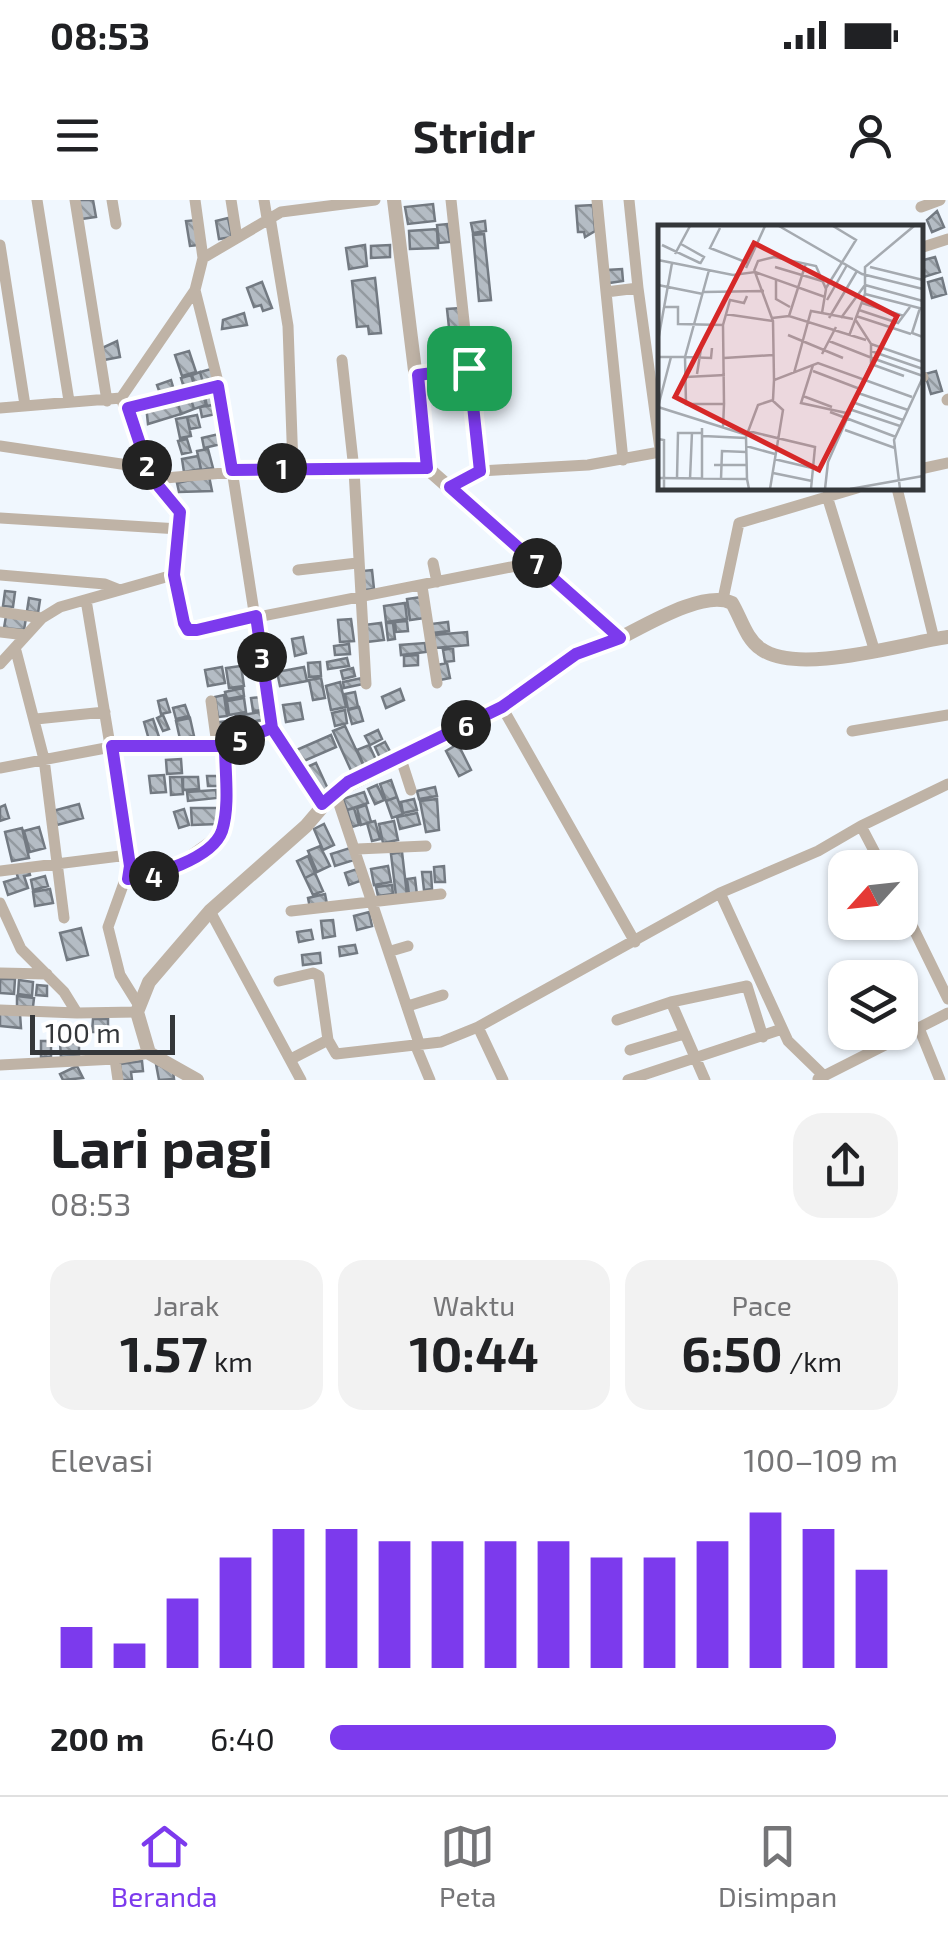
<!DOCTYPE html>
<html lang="id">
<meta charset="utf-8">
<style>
body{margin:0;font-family:"Exo 2",sans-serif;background:#f2f2f2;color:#202124;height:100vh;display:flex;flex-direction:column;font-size:38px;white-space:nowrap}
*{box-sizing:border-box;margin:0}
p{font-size:32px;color:#757577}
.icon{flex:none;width:55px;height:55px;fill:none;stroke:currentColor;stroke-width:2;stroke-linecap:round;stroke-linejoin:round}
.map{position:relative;height:880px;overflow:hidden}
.side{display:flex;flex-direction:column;background:#fff;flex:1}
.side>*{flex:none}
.needle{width:65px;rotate:243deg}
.fabs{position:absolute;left:828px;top:650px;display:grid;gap:20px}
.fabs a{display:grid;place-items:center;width:90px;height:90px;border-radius:20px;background:#fff;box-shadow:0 2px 8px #0004;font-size:50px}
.scale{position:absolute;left:30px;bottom:25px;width:145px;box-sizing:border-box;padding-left:10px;border:5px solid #34373a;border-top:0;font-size:28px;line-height:35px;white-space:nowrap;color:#34373a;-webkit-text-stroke:8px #fff;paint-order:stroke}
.pin{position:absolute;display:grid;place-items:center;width:85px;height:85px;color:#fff;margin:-42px;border-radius:20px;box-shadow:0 5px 15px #0006}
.km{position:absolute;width:50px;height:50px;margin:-25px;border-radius:50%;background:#222;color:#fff;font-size:28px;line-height:50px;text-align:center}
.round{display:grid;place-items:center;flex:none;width:105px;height:105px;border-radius:30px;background:#f2f2f2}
.overview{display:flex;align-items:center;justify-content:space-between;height:170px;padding:0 50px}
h1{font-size:55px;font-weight:700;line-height:75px}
.figures{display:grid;grid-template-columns:repeat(3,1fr);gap:15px;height:170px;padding:10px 50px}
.figures div{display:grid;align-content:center;border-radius:25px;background:#f2f2f2;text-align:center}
.figures b{font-size:50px;font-weight:700}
.figures small{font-size:28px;font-weight:400}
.figures p{font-size:28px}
.chart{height:280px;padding:20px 50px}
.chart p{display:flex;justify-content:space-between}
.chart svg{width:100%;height:180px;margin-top:10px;stroke:#7c3aed;stroke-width:6}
ul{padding:0 50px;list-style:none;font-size:32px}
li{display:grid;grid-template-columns:160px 120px 1fr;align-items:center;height:75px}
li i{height:25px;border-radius:12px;background:#7c3aed}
.status{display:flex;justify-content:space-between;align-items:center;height:70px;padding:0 50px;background:#fff;direction:ltr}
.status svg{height:28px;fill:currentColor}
header{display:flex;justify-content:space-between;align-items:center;height:130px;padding:0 50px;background:#fff;font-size:45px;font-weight:700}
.dock{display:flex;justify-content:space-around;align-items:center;height:140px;border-top:2px solid #e0e0e0;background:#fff;font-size:28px;color:#757577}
.dock a{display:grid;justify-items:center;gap:5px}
.dock .current{color:#7c3aed}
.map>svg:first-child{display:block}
</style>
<div class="status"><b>08:53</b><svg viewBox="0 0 49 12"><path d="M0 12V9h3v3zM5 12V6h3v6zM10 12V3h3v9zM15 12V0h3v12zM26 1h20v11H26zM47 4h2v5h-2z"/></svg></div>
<header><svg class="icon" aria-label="menu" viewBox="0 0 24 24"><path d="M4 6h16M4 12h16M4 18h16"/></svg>Stridr<svg class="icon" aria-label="person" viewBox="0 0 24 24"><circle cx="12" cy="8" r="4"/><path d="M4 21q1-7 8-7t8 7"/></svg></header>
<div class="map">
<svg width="948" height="880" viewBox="0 0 948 880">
<defs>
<pattern id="building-back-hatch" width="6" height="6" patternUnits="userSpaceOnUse" patternTransform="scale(2.5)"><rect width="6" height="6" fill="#b4bcc4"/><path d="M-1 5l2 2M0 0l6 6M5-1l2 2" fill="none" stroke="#939aa0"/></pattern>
</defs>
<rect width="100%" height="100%" fill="#f0f7fe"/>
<path fill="url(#building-back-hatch)" stroke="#737a82" stroke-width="2.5" d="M78,0h15l3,17 -15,2z
M433,4l2,17 -27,3 -3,-17z
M593,5l2,26 -10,6 -1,-5h-6l-2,-26z
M937,11l7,16 -12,5 -5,-12z
M228,18l4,19 -13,2 -3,-18z
M197,20l3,25 -10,1 -4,-25z
M485,21l1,10 -13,2 -2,-10z
M447,24l3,18 -11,1 -2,-18z
M437,29l1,19 -28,1 -1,-18z
M484,34l7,66 -12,1 -6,-66z
M365,45l2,21 -18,3 -3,-21z
M390,45v12l-19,1v-12z
M935,57l5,15 -16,5 -4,-16z
M622,69l1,12 -14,2 -2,-13z
M375,78l6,55 -12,1 -1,-8 -11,1 -5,-46z
M942,78l4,16 -14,4 -4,-16z
M262,82l10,26 -9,3 -2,-6 -7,2 -7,-19z
M460,108l2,28 -12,1 -3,-28z
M244,113l3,12 -25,4 1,-9z
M483,138l3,22 -9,2 -6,-22z
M117,141l3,16 -16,3 -2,-12z
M189,151l7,21 -14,4 -7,-21z
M211,169l4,14 -11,3 -4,-14z
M936,171l6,20 -11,3 -6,-20z
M200,172l4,14 -8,3 -4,-14z
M191,175l4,13 -10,3 -4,-13z
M171,180l10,34 -33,10 -2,-19 16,-6 -5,-14z
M439,181l1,14 -9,1 -1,-14z
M467,182l1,10 -12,1 -1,-10z
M216,191l3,13 -12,2 -3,-13z
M202,192l4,13 -12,4 -4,-13z
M190,196l4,13 -13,5 -4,-14z
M219,204l1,9 -18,4 -2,-10z
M197,215l3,12 -10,2 -3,-12z
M187,217l4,19 -11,2 -4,-19z
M219,234l2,10 -17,4 -2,-10z
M187,239l4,13 -9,2 -4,-13z
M208,249l5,19 -12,2 -4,-19z
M198,256l3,13 -17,3 -2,-13z
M209,276l3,15 -33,1 -2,-9z
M372,370l2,19 -10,1 -2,-19z
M5,391l10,1 -2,15 -10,-1z
M422,397l3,21 -15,2 -3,-21z
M29,398l11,2 -2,13 -11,-2z
M405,403l2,16 -21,3 -2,-16z
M6,416l20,2 -2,12 -20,-2z
M351,419l3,22 -14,1 -2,-22z
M407,421l1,10 -12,1 -1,-10z
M448,422l1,9 -17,2 -1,-9z
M381,423l3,17 -18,2 -2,-17z
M386,423h7l2,16 -7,1z
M467,432l1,13 -33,3 -1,-13z
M303,437l3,16 -11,3 -3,-17z
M425,443l1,9 -25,3 -1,-10z
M349,444l1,10 -15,1 -1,-9z
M453,448l1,13 -9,1 -2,-12z
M418,455v10l-14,1v-10z
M347,458l2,8 -21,3 -1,-7z
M249,459l2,10 -9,1 -2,-10z
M320,462l1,14 -12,1 -1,-14z
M447,463l3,15 -10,2 -3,-15z
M241,466l3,20 -15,2 -3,-20z
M222,467l3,16 -17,3 -3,-16z
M304,467l3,14 -27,5 -3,-14z
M353,468l2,8 -12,3 -2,-8z
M321,478l4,20 -12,2 -4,-20z
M362,478l1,6 -19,4 -1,-6z
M340,482l6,25 -15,3 -5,-24z
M243,488l1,8 -17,3 -2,-7z
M400,489l4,11 -18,8 -4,-11z
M355,492l3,15 -10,2 -3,-15z
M224,495l3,21 -9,1 -3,-20z
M261,497l2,13 -10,1 -2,-13z
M244,498l2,14 -17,3 -2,-14z
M166,499l4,13 -9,2 -3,-13z
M300,503l3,16 -17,3 -3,-17z
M185,505l4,11 -13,3 -3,-11z
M359,507l4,14 -11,3 -4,-14z
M345,510l2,13 -12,3 -3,-13z
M267,511l2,8 -32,5 -1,-8z
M163,515l6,14 -6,2 -6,-13z
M190,518l4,18 -14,3 -4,-18z
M153,519l6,18 -10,3 -5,-18z
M261,520l2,10 -31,6 -2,-10z
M228,521l2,18 -9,1 -2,-18z
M345,526l21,45 -12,6 -21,-46z
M378,530l4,9 -12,6 -5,-9z
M331,535l5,12 -39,17 -5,-12z
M385,542l8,15 -11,5 -7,-15z
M458,544l13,26 -12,6 -13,-25z
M369,545l8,17 -12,6 -8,-18z
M181,559l1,14 -15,1 -1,-14z
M316,563l12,26 -9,4 -12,-26z
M164,575l2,17 -15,1 -2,-17z
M207,576h12v10h-11z
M170,577h12l1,17 -12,1z
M183,577h15l1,12 -16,1z
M391,580l6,17 -11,4 -6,-17z
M377,585l7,15 -9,4 -7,-15z
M435,587l2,9 -18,3 -2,-8z
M216,590l1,8 -29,3 -1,-9z
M364,592l4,11 -21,7 -4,-11z
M397,597l6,17 -11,4 -6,-17z
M414,599l3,11 -14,3 -2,-11z
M437,599l2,31 -13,2 -6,-31z
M79,604l4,14 -26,7 -4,-14z
M5,605l4,13 -9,3v-14z
M366,605l5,17 -10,3 -4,-17z
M191,608h27v16l-26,1z
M354,608l5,17 -7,2 -5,-17z
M184,609l5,16 -10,3 -5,-16z
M417,613l3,11 -20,5 -3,-12z
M375,621l5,18 -8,2 -5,-18z
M394,621l4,19 -15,3 -4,-19z
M324,624l10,21 -11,5 -9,-21z
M39,627l6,21 -15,4 -6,-21z
M22,628l7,30 -17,3 -7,-29z
M320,646l10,20 -13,6 -9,-21z
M350,648l4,12 -19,6 -4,-12z
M402,652l5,43 -11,1 -5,-42z
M308,656l7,17 -10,5 -8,-17z
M388,666l3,16 -17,3 -3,-16z
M444,666l1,16h-10l-1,-15z
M28,667l2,8 -6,1 4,12 -20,7 -4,-13 14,-4 -2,-7z
M357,669l3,12 -11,4 -4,-12z
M422,672h9l1,17 -8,1z
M315,673l8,18 -10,4 -8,-17z
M45,676l3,10 -15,4 -2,-10z
M415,678l2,17h-8l-2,-16z
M392,685l1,9 -15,2 -2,-9z
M50,689l3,14 -18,3 -2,-14z
M325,694l2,10 -17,4 -2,-10z
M369,712l3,14 -15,4 -3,-14z
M333,720l2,16 -12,2 -2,-17z
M81,728l7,27 -21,5 -7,-27z
M311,730l2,9 -14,3 -2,-10z
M355,745l2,8 -17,3 -1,-9z
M320,753l1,10 -18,2 -1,-10z
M0,779h15l-1,15 -14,-1z
M19,780l14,2 -1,14 -14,-2z
M37,785l10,1v10l-11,-1z
M17,796l17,2 -1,9 -16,-1z
M0,813l20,1 1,14 -21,-2z
M93,819h15v13h-16z
M41,841h10v16h-10z
M60,843h19v13l-18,1z
M142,861l1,10 -12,1 1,8h-10l-2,-16z
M156,864l17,7 1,8 -15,1z
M77,866l6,12 -20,2 -3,-6z"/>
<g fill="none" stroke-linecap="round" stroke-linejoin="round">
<path stroke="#bfb3a6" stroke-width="11" d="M37,0l32,201
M75,0l32,201
M112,0l4,24
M231,0l6,38
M264,0l3,18
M451,0l29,271
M597,0l9,92 32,-4 22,161
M629,0l9,88
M921,7l19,-7
M270,17l18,109 5,141
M0,45l25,160
M920,48l28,-9
M203,58l78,-46 94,-12
M195,90l24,96 53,342 50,76
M606,92l17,168
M342,160l12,110 12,214
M418,175l51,-7
M920,178l3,-1
M121,198l74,-108 8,-32 -8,-58
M947,200l1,-1
M0,208l121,-10 30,79 29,35 -7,63 -113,32 -18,11 -42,46
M127,208l92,-22
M0,246l148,22
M920,269l28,-6
M153,279l140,-12 134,1
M450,287l30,-16 108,-6 72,-13
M897,288l37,151
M827,296l48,156
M0,318l179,11
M433,363l4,19
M298,370l59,-7
M0,375l105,9 15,6
M173,375l11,48 8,7 344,-68
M422,386l15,97
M723,399l16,-76 118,-35
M86,400l44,266 -22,61 12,48 18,29
M0,412l42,6
M0,432l26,3
M16,451l28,108 20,159
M211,501l6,44
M502,507l133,235
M36,519l69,-7
M852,531l96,-16
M400,556l11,34
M0,568l111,-21 114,-1 47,-18
M335,592l84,251
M357,649l69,-3
M883,668l-22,-42 87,-42
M0,671l128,-16
M128,679l38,-6 55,-39 4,-88
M720,693l68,148 36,35
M900,701l48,98
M0,703l21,46 43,43 13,21 60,-1
M210,711l91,169
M291,711l150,-17
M391,751l17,-5
M0,773l47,1
M279,781l34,-8 6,3 9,64 8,14 105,-12 37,-15 25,53
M671,802l76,-16 16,51
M408,806l35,-11
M0,810l77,3
M617,820l54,-18 34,78
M478,827l242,-134 98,-42 43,-25
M919,828l21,52
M415,844l15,36
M630,850l54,-16
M115,859l3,21
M291,859l37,-19
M0,865l115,-6 34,-6
M818,879l130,-66
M628,880l154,-51"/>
<path stroke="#bfb3a6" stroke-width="14" d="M394,0l33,268 193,170c26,-13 85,-49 112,-35 9,15 14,36 29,46 37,27 143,-6 187,-12
M197,880l-48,-27 -12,-41 12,-30 61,-71 96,-85 29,-34 167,-85 75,-53 43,-16"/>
</g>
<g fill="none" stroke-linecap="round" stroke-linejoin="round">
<g stroke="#fff" stroke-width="20">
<path id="route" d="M469,168l-51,7 9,93 -195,2 -14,-84 -90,22 23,69 29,35 -6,63 10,48 4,7h9l59,-14 16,112 -47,18c0,26 5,60 -3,85 -10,28 -68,45 -94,48l2,-13 -18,-120h113l47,-18 50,76 26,-22 154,-75 74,-53 44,-16 -170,-151 30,-16 -11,-103"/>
</g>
<use href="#route" stroke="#7c3aed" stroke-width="12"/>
</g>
<g transform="translate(658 25)">
<rect width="265" height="265" fill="#f0f7fe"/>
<path fill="none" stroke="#a5aab0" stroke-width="2.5" d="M121,1l83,48 61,15M62,3l-10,20 38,15M23,19l23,13 -4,7M4,20l38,18M17,29l15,-28M0,35l75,15 22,-3 18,49 1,59M117,42l47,14M212,42l53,13M88,43l19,-42M96,46l4,-10 16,-4 42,9 10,23 -4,24 31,6M97,47l70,25M118,55v19l14,8M0,60l45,9M168,63l30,-48 -23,-14M46,67l60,-1M207,69l58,15M169,75l20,-35M204,78l42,13M5,82h15v17l45,1 7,-25 14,3 3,-7M262,83l-8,25 11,4M201,85l39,13 12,-16M67,89l48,7M131,91l17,-53M198,91l55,18M114,93l17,-2 77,24M171,93l28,-47M183,93l24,-33 58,16M197,94l16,25 52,18M65,100l1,79M130,110l55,23M191,111l16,-42v-27l49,-41M0,116l14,-78M171,116l43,17M54,123l-1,10 -26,-1 1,47h38l-1,24M213,126l52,18M164,129l14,-27M0,132h27l24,-87M66,133l49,-3M214,133l51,18M213,139l33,12M155,140l-12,38 50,11M155,146l47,18M136,148l17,-62 11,2M39,149l5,-32M28,152l39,-2M200,168l50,17M145,171l29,11M197,178l48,17M0,182l89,28M0,182l13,-50M194,185l48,16M172,187l66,25M187,205l50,18M90,206l67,16 -4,42M45,211l43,2M0,214l6,1v49M88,221l29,8M116,234l38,9M56,240h33M115,248l39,8M0,253l89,1 2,10M19,253l1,-45h25M32,254l2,-47M44,254v-51M63,254l1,-28 24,1M89,254l-1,-42 12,-32 15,-5 1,-20 44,-17 94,34M112,264l13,-79 -11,-10M167,264l3,-27 43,-98v-20M192,264l73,-13M242,264l-6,-49 29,-63"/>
<path fill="#d62828" fill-opacity="0.15" stroke="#d62828" stroke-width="5" d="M96,18l143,73 -78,154 -144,-73z"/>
<rect width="265" height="265" fill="none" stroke="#34373a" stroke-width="5"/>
</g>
</svg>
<div class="fabs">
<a><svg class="needle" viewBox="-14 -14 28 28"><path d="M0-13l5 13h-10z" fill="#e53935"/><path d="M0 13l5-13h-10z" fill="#757577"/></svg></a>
<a><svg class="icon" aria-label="layers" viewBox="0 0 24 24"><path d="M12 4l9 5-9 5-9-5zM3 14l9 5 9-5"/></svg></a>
</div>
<div class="scale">100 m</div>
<div class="pin" style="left:469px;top:168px;background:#1e9e55"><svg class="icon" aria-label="arrive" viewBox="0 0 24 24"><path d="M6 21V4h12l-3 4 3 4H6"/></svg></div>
<b class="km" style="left:282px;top:268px">1</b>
<b class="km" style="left:147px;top:265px">2</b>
<b class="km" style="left:262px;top:457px">3</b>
<b class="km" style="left:154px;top:676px">4</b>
<b class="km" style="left:240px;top:540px">5</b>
<b class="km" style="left:466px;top:525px">6</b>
<b class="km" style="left:537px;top:363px">7</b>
</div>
<section class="side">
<div class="overview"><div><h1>Lari pagi</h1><p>08:53</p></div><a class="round"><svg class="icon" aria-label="share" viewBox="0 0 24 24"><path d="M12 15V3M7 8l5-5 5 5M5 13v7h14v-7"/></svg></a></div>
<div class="figures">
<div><p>Jarak</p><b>1.57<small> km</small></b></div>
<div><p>Waktu</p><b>10:44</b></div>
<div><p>Pace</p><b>6:50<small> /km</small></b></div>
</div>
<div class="chart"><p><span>Elevasi</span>100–109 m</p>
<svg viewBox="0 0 160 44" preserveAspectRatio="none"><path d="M5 44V34M15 44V38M25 44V27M35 44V17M45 44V10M55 44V10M65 44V13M75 44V13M85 44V13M95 44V13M105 44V17M115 44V17M125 44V13M135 44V6M145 44V10M155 44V20"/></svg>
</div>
<ul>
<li><b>200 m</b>6:40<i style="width:89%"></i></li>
</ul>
</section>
<nav class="dock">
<a class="current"><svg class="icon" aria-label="home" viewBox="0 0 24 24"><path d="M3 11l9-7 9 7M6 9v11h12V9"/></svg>Beranda</a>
<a><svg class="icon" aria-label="map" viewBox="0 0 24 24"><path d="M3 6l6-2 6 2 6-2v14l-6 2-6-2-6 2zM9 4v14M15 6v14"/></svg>Peta</a>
<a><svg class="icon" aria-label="saved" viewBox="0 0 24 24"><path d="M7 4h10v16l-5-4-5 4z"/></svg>Disimpan</a>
</nav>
